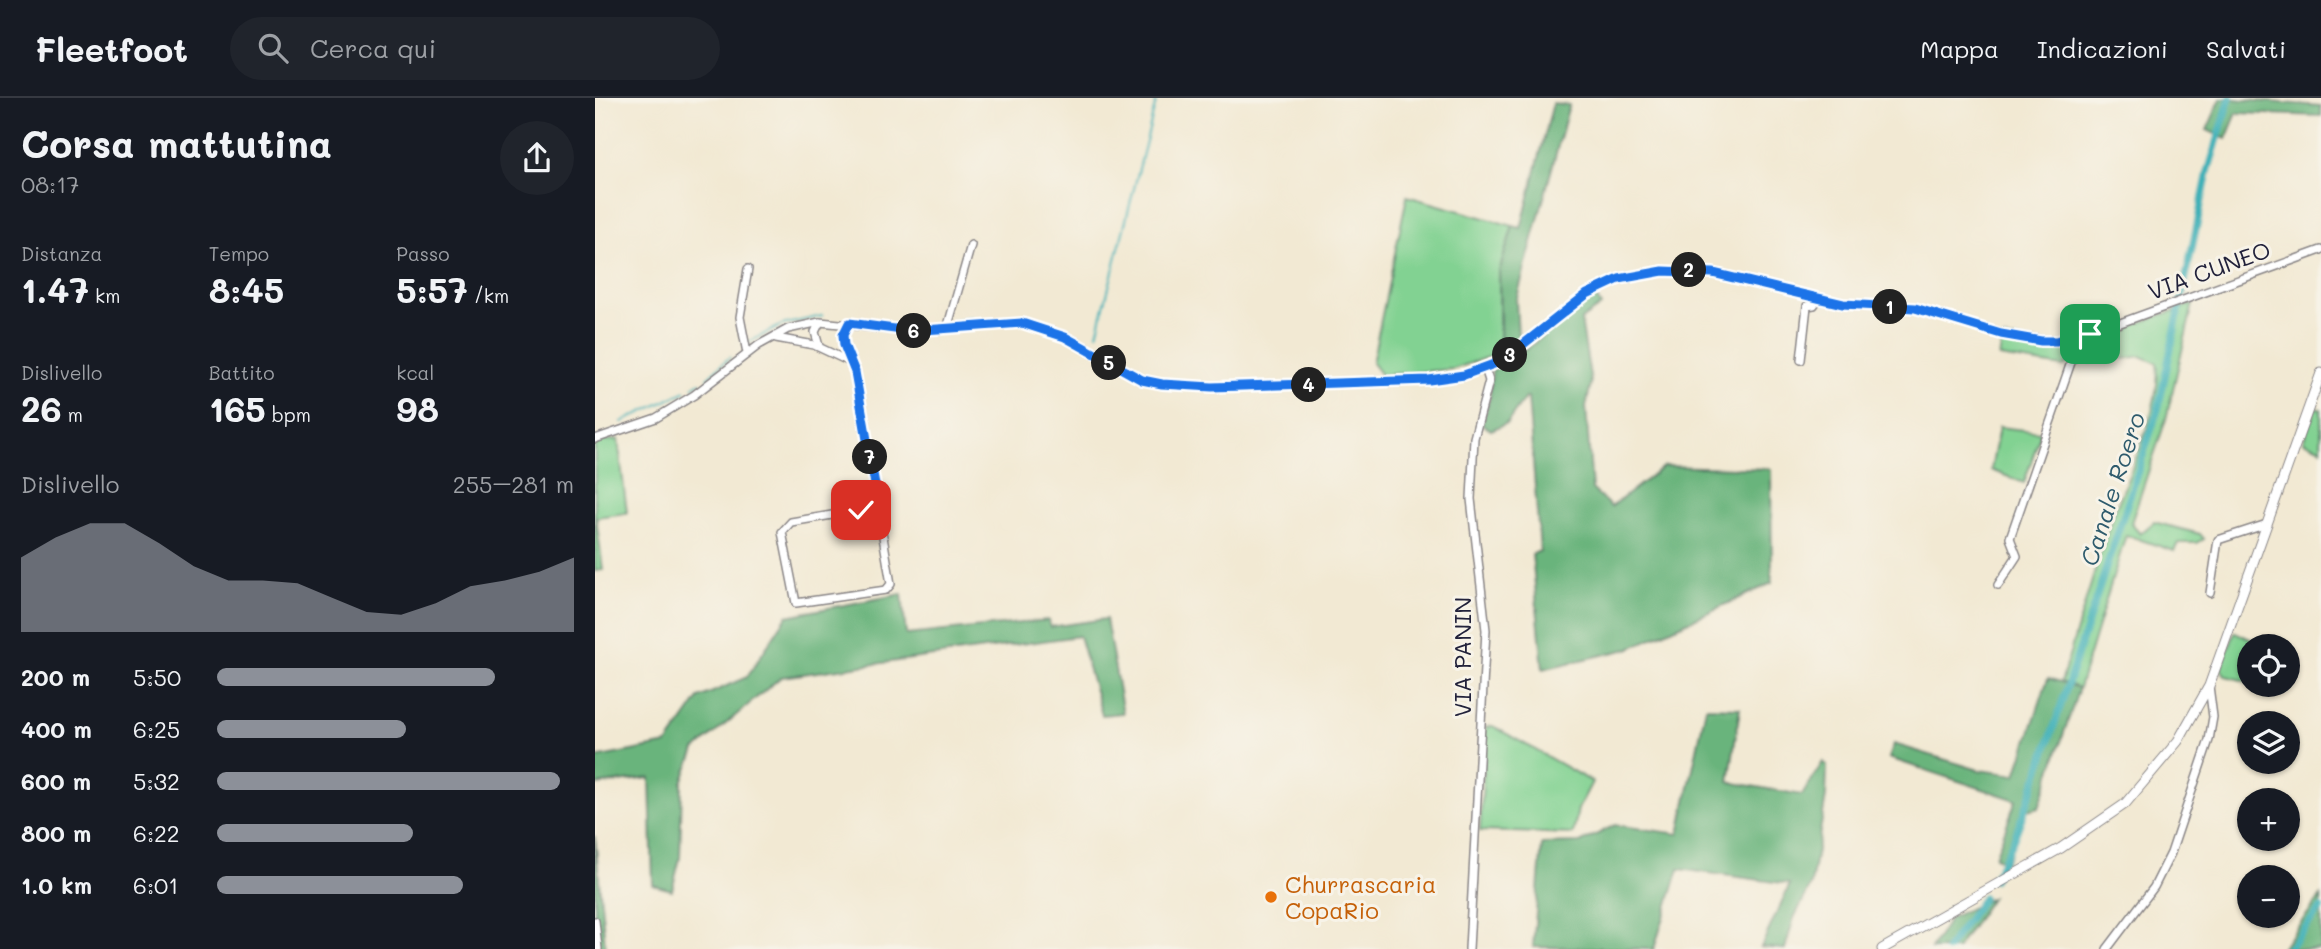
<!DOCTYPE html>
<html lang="it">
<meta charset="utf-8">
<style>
body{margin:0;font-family:Mali,sans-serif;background:#20242c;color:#f1f3f6;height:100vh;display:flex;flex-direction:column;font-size:26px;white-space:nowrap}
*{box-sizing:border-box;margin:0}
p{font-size:23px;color:#9ea1a6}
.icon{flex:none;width:38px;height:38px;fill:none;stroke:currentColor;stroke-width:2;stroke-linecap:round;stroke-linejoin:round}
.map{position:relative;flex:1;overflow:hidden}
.drawer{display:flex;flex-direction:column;background:#171b24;width:595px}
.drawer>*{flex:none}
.tools{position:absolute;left:1642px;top:536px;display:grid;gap:14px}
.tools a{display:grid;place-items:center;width:63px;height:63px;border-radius:50%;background:#171b24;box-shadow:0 2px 5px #0004;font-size:35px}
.pin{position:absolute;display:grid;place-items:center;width:60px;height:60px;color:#fff;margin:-30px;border-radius:14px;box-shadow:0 4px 10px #0006}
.km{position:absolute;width:35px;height:35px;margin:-18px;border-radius:50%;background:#222;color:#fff;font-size:19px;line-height:35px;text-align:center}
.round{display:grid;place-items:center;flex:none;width:74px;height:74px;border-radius:37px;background:#20242c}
.head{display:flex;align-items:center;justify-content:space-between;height:119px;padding:0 21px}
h1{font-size:38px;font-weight:700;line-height:52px}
.stats{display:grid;grid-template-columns:repeat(3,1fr);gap:10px;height:119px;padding:7px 21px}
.stats div{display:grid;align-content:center}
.stats b{font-size:35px;font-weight:700}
.stats small{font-size:19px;font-weight:400}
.stats p{font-size:19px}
.chart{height:196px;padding:14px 21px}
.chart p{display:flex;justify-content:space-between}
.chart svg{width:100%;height:126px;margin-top:7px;fill:#8c9099;opacity:.7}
ul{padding:0 21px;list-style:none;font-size:23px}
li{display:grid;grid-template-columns:112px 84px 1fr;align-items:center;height:52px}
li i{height:18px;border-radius:9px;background:#8c9099}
header{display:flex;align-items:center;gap:42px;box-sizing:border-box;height:98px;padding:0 35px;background:#171b24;border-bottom:2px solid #363941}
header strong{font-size:33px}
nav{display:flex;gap:38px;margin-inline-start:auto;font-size:24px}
.search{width:490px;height:63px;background:#20242c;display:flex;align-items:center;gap:18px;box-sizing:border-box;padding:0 24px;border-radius:38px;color:#9ea1a6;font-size:26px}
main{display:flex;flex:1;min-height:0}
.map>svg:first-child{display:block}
</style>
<header>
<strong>Fleetfoot</strong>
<div class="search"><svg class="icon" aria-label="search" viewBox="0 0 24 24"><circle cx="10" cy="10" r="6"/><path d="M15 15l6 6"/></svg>Cerca qui</div>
<nav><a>Mappa</a><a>Indicazioni</a><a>Salvati</a></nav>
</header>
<main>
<section class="drawer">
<div class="head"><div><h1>Corsa mattutina</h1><p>08:17</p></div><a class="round"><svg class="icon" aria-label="share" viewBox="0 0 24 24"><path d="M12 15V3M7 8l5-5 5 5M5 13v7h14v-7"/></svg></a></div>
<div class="stats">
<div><p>Distanza</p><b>1.47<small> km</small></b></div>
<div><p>Tempo</p><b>8:45</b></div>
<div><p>Passo</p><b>5:57<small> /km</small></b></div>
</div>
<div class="stats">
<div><p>Dislivello</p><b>26<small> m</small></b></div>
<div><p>Battito</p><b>165<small> bpm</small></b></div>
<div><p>kcal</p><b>98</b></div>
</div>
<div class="chart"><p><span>Dislivello</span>255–281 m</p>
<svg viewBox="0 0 160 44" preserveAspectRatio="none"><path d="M0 44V18L10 11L20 6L30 6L40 13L50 21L60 26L70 26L80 27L90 32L100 37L110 38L120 34L130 28L140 26L150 23L160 18V44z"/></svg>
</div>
<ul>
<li><b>200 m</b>5:50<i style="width:78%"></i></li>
<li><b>400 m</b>6:25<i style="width:53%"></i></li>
<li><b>600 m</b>5:32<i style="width:96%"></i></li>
<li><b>800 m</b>6:22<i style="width:55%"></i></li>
<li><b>1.0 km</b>6:01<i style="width:69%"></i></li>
</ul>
</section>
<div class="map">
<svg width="1726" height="851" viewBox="0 0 1726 851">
<rect width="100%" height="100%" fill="#f7f3e8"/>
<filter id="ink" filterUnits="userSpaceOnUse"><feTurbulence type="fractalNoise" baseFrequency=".0143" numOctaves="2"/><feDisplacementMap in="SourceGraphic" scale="14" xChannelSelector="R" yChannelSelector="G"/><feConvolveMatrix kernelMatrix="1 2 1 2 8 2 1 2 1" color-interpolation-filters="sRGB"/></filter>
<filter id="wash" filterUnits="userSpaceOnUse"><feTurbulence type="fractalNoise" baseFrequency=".00686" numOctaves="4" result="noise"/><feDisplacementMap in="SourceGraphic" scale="28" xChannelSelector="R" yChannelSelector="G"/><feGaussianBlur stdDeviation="1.57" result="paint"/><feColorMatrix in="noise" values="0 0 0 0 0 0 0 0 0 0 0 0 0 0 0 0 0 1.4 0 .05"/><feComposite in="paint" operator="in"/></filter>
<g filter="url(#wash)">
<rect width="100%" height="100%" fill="#f2e9d3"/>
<path fill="#82d292" stroke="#527a66" stroke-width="2" d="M812,98l106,30 -14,46v81l-45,16 -73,6 -9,-12z
M1598,206l-27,115 -35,104 9,11 14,-12 46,12 4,5 -7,4h-19l-4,8 -48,-16 -47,153 -18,-6c16,-51 31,-104 48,-155 15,-45 54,-118 48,-164l-16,-7 -17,3 -28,-11 -4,15 -14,-5 -15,9 -64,-10 4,-19 67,9z
M1721,309l5,2v40l-18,-8z
M1404,329l42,5 -17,51 -33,-13z
M23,341l9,74 -31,4 7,53 -8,1v-129z
M1640,534l30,14h-16v36l-23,-6 -5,-7z
M898,628l99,56 -14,27 -5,25 -93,-3 6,-104z"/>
<path fill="#69b47c" stroke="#466b5c" stroke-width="2" d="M1626,0l100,8v10l-84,-3 -11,26 -19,-9z
M958,5l16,2 -53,196 2,34 6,16 71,-56 6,11 -20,14 10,63 -5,24 6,82 19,18 53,-41 107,3 1,114 -144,66 -85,20 -11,-115 8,-3 -12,-153h-3l-18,25 -16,7 -9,-6 8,-27 2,-26 9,-5 -2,-94 14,-46 8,2z
M307,496l4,41 142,-15 2,7 56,-8 17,94 -21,2 -23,-79 -298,41 -86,73 -13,32 -2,76 -8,32 -19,-5 -3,-107 -55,7v-27l72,-14 32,-46 48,-21 40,-61z
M1453,580l31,10 -40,119 -12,3 -21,52 -11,-5 21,-57 -127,-42 5,-14 85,26 37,5z
M1111,609l34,1 -11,74 73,13 21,-33 4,4 -1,30 -15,89 -17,33 -9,31 -24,-2 29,-63 -111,-15 -25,80 -121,-2 9,-103 38,-1 35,-18 64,9z
M0,738l9,98 1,15h-10z
M1726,798v53h-40z
M1396,800l-34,51h-26l19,-31z"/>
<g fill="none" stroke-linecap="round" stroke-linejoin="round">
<path stroke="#40b1b8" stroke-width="2" d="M358,224l18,-4
M502,236l60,-236
M154,244l33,-17 40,-9
M112,280l23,-21
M98,289l7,-5
M27,324l64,-31"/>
<path stroke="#40b1b8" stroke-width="7" d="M1398,782l20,-39 26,-69 119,-362 50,-238 22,-74
M1352,851l36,-51
M1693,851l33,-41"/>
</g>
</g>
<g filter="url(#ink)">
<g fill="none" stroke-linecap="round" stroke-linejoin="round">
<g stroke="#8a8687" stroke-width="10">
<path id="minor" d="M254,225l-6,13 1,9 11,27 36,212 -5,6 -90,13 -14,-71 9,-10 88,-15
M352,231l24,-84
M181,240l38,7 34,16
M224,248l-4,-14 5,-10
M152,255l-7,-36 8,-48
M1206,262l6,-54 7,-1 5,-7
M0,341l61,-21 38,-23 65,-50 29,-16 32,-7 90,9 112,-8 43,13 77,44 20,4 50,3 217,-7 35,-5 38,-14 85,-67 33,-15 43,-8 50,2 130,31 72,4 86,26 40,6 15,1 34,-7 231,-84
M1403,487l19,-29 -7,-18 66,-190 -1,-10
M1615,495l8,-53 49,-16
M0,823l3,28
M874,851l17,-319 -15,-131 3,-61 15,-57 -4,-13
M1512,851l47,-62 17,-34 38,-113 4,-23 -4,-31"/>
</g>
<g stroke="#8a8687" stroke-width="11">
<path id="major" d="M1287,851l179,-101 64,-44 53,-63 31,-55 112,-313"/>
</g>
<use href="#minor" stroke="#fff" stroke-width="7"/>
<use href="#major" stroke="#fff" stroke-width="9"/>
</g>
</g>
<g fill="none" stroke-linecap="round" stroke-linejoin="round" filter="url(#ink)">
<g stroke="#fff" stroke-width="14">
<path id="route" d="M266,412l18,-3 -24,-135 -11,-27 -1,-10 6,-12 61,8 112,-8 43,14 77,43 20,4 50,3 217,-7 35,-5 38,-14 85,-67 32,-15 44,-8 50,2 130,31 72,4 86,26 40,7h15l34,-7"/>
</g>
<use href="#route" stroke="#1a73e8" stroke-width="9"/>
</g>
<circle fill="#e8710a" stroke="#f7f3e8" stroke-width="2.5" cx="676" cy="799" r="7"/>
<g text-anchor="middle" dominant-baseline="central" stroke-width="6" stroke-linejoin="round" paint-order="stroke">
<g font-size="23" fill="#22223b" stroke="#f7f3e8">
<text transform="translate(1614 172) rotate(-20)">VIA CUNEO</text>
<text transform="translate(867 559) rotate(-90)">VIA PANIN</text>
</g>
<g font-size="23" fill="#c56008" stroke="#f7f3e8" text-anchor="start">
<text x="690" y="786">Churrascaria<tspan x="690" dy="26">CopaRio</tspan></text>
</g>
<g font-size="24" font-style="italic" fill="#2e5b6d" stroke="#f7f3e8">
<text transform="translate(1517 391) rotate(-72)">Canale Roero</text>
</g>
</g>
</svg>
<div class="tools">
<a><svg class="icon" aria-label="locate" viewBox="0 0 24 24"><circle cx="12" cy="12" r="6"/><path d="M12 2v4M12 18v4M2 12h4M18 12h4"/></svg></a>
<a><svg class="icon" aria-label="layers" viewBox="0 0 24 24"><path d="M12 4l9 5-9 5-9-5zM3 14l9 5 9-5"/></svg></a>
<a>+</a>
<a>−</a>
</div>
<div class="pin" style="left:1495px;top:236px;background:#1e9e55"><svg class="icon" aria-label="arrive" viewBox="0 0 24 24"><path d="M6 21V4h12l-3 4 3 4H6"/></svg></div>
<div class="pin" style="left:266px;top:412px;background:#d93025"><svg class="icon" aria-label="check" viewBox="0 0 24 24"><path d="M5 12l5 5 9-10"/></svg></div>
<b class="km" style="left:1295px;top:209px">1</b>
<b class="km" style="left:1094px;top:172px">2</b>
<b class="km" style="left:915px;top:257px">3</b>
<b class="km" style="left:714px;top:287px">4</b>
<b class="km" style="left:514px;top:265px">5</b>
<b class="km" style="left:319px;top:233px">6</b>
<b class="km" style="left:275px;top:359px">7</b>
</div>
</main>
